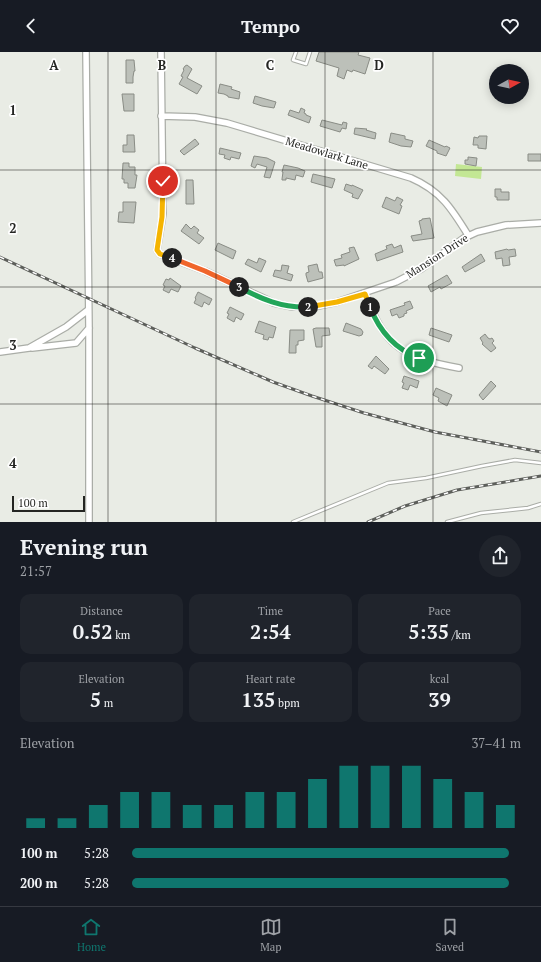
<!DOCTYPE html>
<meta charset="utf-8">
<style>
body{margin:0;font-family:"PT Serif",serif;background:#20242c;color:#f1f3f6;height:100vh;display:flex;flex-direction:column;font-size:15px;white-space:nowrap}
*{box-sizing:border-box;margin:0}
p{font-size:13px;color:#9ea1a6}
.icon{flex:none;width:22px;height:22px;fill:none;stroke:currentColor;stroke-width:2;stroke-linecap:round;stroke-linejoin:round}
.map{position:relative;height:470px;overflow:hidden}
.details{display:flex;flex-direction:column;background:#171b24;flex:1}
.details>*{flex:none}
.needle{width:26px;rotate:82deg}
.controls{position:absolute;left:489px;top:12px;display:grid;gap:8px}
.controls a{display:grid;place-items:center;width:40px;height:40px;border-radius:50%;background:#171b24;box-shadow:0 2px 10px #0003;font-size:20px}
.scale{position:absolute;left:12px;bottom:10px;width:73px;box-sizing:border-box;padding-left:4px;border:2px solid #242522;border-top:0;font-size:11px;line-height:14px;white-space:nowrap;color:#242522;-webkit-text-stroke:3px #fff;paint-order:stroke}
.pin{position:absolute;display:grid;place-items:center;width:34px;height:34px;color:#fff;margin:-17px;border:2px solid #fff;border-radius:50%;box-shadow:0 1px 4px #0007}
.km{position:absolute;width:20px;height:20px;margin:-10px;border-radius:50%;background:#222;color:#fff;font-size:11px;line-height:20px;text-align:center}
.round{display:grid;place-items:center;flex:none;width:42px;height:42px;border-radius:21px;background:#20242c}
.overview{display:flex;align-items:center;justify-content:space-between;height:68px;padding:0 20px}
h1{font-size:22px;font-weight:600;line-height:30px}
.figures{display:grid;grid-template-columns:repeat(3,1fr);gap:6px;height:68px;padding:4px 20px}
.figures div{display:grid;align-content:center;border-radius:10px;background:#20242c;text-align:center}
.figures b{font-size:20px;font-weight:600}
.figures small{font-size:11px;font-weight:400}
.figures p{font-size:11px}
.chart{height:112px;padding:8px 20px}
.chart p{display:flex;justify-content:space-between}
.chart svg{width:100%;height:72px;margin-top:4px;stroke:#0f766e;stroke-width:6}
ul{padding:0 20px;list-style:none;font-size:13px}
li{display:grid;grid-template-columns:64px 48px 1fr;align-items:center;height:30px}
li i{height:10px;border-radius:5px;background:#0f766e}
header{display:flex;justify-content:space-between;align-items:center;height:52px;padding:0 20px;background:#171b24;font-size:18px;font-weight:600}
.tab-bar{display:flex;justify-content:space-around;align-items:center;height:56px;border-top:1px solid #363941;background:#171b24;font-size:11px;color:#9ea1a6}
.tab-bar a{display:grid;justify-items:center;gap:2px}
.tab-bar .active{color:#0f766e}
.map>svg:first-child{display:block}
</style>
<header><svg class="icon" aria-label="back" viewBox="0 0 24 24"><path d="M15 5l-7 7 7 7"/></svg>Tempo<svg class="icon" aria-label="heart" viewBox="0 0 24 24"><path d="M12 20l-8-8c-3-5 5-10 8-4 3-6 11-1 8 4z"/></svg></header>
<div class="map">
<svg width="541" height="470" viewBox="0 0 541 470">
<rect width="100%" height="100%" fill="#e9ece5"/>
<path fill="#c3e794" d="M456,112l26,3 -1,12 -26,-3z"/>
<path fill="#bcc0b9" stroke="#898c85" d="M319,0h40l-1,3 12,3 -5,16 -12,-4 -1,2 -5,-2 -3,9 -7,-3 2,-8 -23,-7z
M126,8h8l1,11h-1l-1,6v6h-7z
M187,13l5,4 -5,9 15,8 -5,8 -18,-10 4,-7 -2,-1 3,-6 -1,-1 2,-3z
M220,32l12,3 -1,2 9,3 -1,7 -11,-2v-1l-4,-2 -6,-1z
M122,42h12v17h-10z
M255,44l21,6 -2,6 -12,-2 -9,-3z
M301,56l4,2 -1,3 2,1v1l5,2 -2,6 -21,-8 2,-5 9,3z
M322,68l20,5 1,-3 4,1 -1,6 -4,-1 -2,4 -20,-6z
M355,76l12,1 -1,1 10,3 -1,6 -21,-5z
M391,81l14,3v3l8,2 -2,6 -10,-1 -12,-4z
M127,83h7l1,17h-12v-7h4z
M479,84h8l-1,13 -8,-1v-3h-5l1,-8 4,1z
M195,87l4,5 -15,11 -4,-4z
M429,88l16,7 1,-1 4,2 -4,8 -9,-3v-2l-11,-5z
M220,96l21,5 -2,6 -8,-2 -1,3 -6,-2 1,-3 -6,-1z
M528,102h13v7h-13z
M254,104l13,2 8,4 -5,16 -6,-1 3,-10 -10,-3 -2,4 -4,-2z
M468,105l9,1 -1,8 -11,-2v-4h3z
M123,111h6v4h6v8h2l-2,13h-7v-5h-4v-4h-2z
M284,113l14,3 7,3 -2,6 -7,-2 -1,5 -9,-2v2h-4v-1l1,-7h-1z
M313,122l22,5 -3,9 -21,-6z
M186,128h7l1,24h-8z
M346,132l6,2v-1l11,5 -5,9 -6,-2 1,-3 -9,-4z
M495,137h6v3h8v8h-12v-3h-2z
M386,145l9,4 2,-4 6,3 -3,5 2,1 -3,8 -17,-7z
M123,150h13l-2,21 -16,-1 1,-10h4z
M430,166l4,20 -21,3 -2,-5 11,-2 -3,-13 3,-1v-1z
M186,172l5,5 3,-3 5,4 -2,3 7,5 -5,6 -18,-13z
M218,191l18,8 -3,8 -18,-9z
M392,192l2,4 7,-3 2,7 -26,9 -2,-7 12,-5 -1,-3z
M354,195l5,12 -15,7v-1l-8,1 -2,-6 8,-2 -1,-3 9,-3 -1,-4z
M507,197l1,1 7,-1 1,7 -7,1 1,8 -7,1 -1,-8 -6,1 -1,-7z
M481,202l4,7 -20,11 -3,-5z
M259,206l7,3 -5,11 -16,-8 3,-5 9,4z
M317,212l2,8h3l1,6 -15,4 -2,-7v-2l3,-1 -1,-6z
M282,213l7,1 -2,7 6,2 -2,6 -18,-5 2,-6 6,1z
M447,223l5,8 -11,6 -1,-2 -9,5 -3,-6z
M170,226l11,8 -3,6 -7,-3 -2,4 -6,-3 2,-4 -2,-1 3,-6 3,1z
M198,240l14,7 -3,6 -5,-3 -2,5 -8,-4 2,-4 -1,-1z
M410,249l3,7 -7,3 1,2 -3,1v2l-5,2 -2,-4 -5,2 -2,-6 15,-5 -1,-2z
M230,255l14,7 -3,6 -5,-3 -2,5 -7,-4 2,-4 -2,-1z
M259,269l17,6 -3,11 -4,-1 -1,3 -5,-1 1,-4 -9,-3z
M346,271l15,6 2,3 -1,3 -3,1 -16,-5z
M316,276h13l1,7 -8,1v11h-6l-3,-18z
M431,276l21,7 -3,7 -20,-7z
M290,278h14v10l-6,1v4h-2v8h-7z
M485,282l3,4 2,1 2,-1 2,3 -2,2 4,5 -5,4 -9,-8 1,-1 -3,-5z
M376,304l13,13 -4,5 -11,-8 -2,3 -4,-3z
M404,324l15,5 -2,7 -7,-3 -2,5 -6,-2 2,-5 -2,-1z
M491,329l5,5 -13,14 -4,-5z
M436,336l16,7 -5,11 -9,-5 1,-3 -6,-3z"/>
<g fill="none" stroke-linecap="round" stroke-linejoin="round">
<g stroke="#aaada7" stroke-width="4.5">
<path id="service" d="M296,0l-3,8 13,4 4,-12
M293,470l95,-39 38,-5 56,-12 33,-6 26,3
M447,470l34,-9 47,-5 13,-4"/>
</g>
<g stroke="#aaada7" stroke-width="8">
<path id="minor" d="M86,0l3,276v194
M161,0l2,161 -6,37 3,4 45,17 69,32 19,4h20l24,-5 59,-20 25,-13 43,-31 13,-6 29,-7 35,-2
M161,64l34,1 32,6 184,55c30,13 41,31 57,57
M365,242c20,53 38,64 94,74
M32,296l44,-5 13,-15
M0,300l29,-4 37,-21 22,-17"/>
</g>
<use href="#service" stroke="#fff" stroke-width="2.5"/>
<use href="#minor" stroke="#fff" stroke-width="5.5"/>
<g stroke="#5d5f5b" stroke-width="3">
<path id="rail" d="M0,205l195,91 78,34 39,14 52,17 71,19 106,20
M368,470l37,-16 52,-16 84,-14"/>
</g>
<use href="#rail" stroke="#fff" stroke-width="1.5" stroke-dasharray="4.5" stroke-linecap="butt"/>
</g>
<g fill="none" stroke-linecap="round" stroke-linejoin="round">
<g stroke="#fff" stroke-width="8">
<path id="split-1" d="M370,255c9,23 25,42 49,51"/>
</g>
<g stroke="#fff" stroke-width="8">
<path id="split-2" d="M308,255l29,-5 28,-8 5,13"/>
</g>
<g stroke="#fff" stroke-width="8">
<path id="split-3" d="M239,235c22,12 43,21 69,20"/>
</g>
<g stroke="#fff" stroke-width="8">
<path id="split-4" d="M172,206l33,13 34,16"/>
</g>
<g stroke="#fff" stroke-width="8">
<path id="split-5" d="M163,129l-1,36 -5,33 3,4 12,4"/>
</g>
<use href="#split-1" stroke="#22a559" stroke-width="5"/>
<use href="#split-2" stroke="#f5b400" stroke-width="5"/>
<use href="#split-3" stroke="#22a559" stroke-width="5"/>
<use href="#split-4" stroke="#f0652b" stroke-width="5"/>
<use href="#split-5" stroke="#f5b400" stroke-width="5"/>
</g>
<path fill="none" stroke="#242522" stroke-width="1" stroke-opacity="0.55" d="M108,0v470M216,0v470M325,0v470M433,0v470M0,118h541M0,235h541M0,352h541"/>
<g text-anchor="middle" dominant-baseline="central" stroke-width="3.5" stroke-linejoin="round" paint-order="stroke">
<g font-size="11" fill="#242522" stroke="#fff">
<text transform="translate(327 101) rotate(17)">Meadowlark Lane</text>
<text transform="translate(437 204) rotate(-33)">Mansion Drive</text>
</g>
</g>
<g font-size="13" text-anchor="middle" font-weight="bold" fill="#242522" stroke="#fff" stroke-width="3.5" stroke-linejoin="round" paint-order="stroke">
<text x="54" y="18">A</text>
<text x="162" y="18">B</text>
<text x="270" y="18">C</text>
<text x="379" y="18">D</text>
<text x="13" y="63">1</text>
<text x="13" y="181">2</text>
<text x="13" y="298">3</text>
<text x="13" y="416">4</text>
</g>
</svg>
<div class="controls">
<a><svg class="needle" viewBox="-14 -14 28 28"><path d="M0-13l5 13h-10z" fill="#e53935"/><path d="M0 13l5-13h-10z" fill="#9ea1a6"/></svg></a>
</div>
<div class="scale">100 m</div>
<div class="pin" style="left:419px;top:306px;background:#1e9e55"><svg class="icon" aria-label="arrive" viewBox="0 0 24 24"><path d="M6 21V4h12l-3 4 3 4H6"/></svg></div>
<div class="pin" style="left:163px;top:129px;background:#d93025"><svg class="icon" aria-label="check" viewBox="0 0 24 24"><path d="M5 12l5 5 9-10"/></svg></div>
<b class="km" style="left:370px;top:255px">1</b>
<b class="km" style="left:308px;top:255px">2</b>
<b class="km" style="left:239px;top:235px">3</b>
<b class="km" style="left:172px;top:206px">4</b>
</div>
<section class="details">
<div class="overview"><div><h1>Evening run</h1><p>21:57</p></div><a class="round"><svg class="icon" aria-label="share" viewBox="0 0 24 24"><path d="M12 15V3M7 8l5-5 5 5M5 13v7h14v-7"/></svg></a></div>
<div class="figures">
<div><p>Distance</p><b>0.52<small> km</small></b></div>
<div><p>Time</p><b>2:54</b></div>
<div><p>Pace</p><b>5:35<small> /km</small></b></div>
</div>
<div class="figures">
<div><p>Elevation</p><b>5<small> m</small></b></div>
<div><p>Heart rate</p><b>135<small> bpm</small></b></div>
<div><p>kcal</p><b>39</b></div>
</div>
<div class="chart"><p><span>Elevation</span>37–41 m</p>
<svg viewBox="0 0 160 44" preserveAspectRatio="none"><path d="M5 44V38M15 44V38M25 44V30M35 44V22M45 44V22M55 44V30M65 44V30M75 44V22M85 44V22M95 44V14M105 44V6M115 44V6M125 44V6M135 44V14M145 44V22M155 44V30"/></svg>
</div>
<ul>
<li><b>100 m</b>5:28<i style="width:97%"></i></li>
<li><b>200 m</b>5:28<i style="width:97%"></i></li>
</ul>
</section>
<nav class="tab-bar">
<a class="active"><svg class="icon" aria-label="home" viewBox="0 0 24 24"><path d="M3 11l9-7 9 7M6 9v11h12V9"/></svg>Home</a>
<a><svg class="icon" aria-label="map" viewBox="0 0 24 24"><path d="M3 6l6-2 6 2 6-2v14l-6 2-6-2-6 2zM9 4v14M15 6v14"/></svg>Map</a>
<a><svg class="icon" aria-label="saved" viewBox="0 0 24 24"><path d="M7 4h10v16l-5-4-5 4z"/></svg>Saved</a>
</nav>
